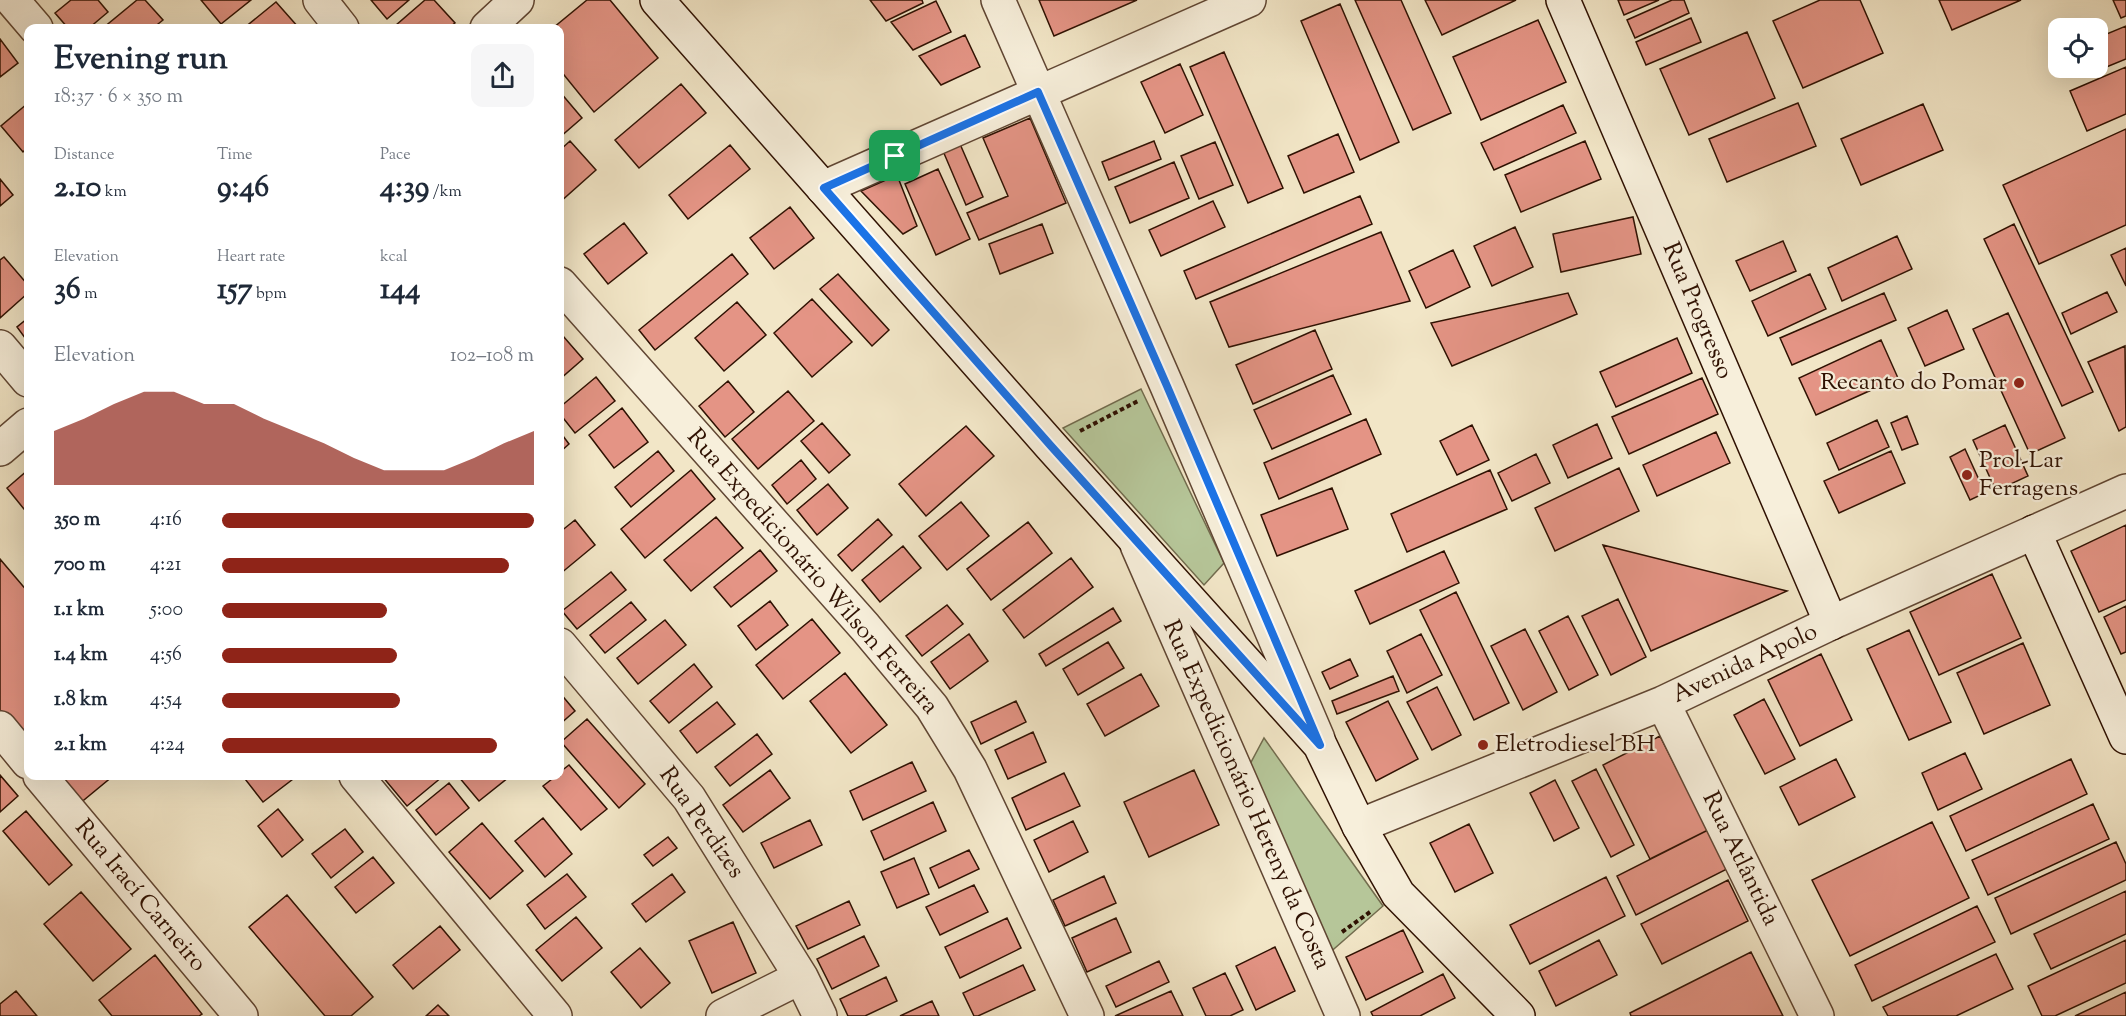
<!DOCTYPE html>
<meta charset="utf-8">
<style>
body{margin:0;font-family:"Sorts Mill Goudy",serif;background:#f6f6f7;color:#1f2937;height:100vh;display:flex;flex-direction:column;font-size:22px;white-space:nowrap}
*{box-sizing:border-box;margin:0}
p{font-size:20px;color:#747a83}
.icon{flex:none;width:33px;height:33px;fill:none;stroke:currentColor;stroke-width:2;stroke-linecap:round;stroke-linejoin:round}
.map{position:relative;flex:1;overflow:hidden}
.panel{position:absolute;left:24px;top:24px;width:540px;height:756px;display:flex;flex-direction:column;background:#fff;border-radius:12px;box-shadow:0 6px 24px #0002}
.panel>*{flex:none}
.fabs{position:absolute;left:2048px;top:18px;display:grid;gap:12px}
.fabs a{display:grid;place-items:center;width:60px;height:60px;border-radius:12px;background:#fff;box-shadow:0 6px 24px #0002;font-size:30px}
.pin{position:absolute;display:grid;place-items:center;width:51px;height:51px;color:#fff;margin:-26px;border-radius:12px;box-shadow:0 3px 9px #0006}
.round{display:grid;place-items:center;flex:none;width:63px;height:63px;border-radius:12px;background:#f6f6f7}
.head{display:flex;align-items:center;justify-content:space-between;height:102px;padding:0 30px}
h1{font-size:33px;font-weight:700;line-height:45px}
.figures{display:grid;grid-template-columns:repeat(3,1fr);gap:9px;height:102px;padding:6px 30px}
.figures div{display:grid;align-content:center}
.figures b{font-size:30px;font-weight:700}
.figures small{font-size:16px;font-weight:400}
.figures p{font-size:16px}
.chart{height:168px;padding:12px 30px}
.chart p{display:flex;justify-content:space-between}
.chart svg{width:100%;height:108px;margin-top:6px;fill:#8f2418;opacity:.7}
ul{padding:0 30px;list-style:none;font-size:20px}
li{display:grid;grid-template-columns:96px 72px 1fr;align-items:center;height:45px}
li i{height:15px;border-radius:8px;background:#8f2418}
.map>svg:first-child{display:block}
</style>
<div class="map">
<svg width="2126" height="1016" viewBox="0 0 2126 1016">
<rect width="100%" height="100%" fill="#f2e6c7"/>
<filter id="stains"><feTurbulence type="fractalNoise" baseFrequency=".00333" numOctaves="4"/><feColorMatrix values="0 0 0 0 .2 0 0 0 0 .09 0 0 0 0 .02 0 0 0 .5 -.17"/></filter>
<radialGradient id="worn" r=".72"><stop offset=".6" stop-color="#630" stop-opacity="0"/><stop offset="1" stop-color="#630" stop-opacity=".3"/></radialGradient>
<path fill="#b6c699" stroke="#726c4e" stroke-width="1.5" d="M1141,389l83,174 -20,22 -141,-157z
M1264,738l119,168 -56,49 -78,-189z"/>
<path fill="#e49485" stroke="#2f1102" stroke-width="1.5" d="M71,0h27l10,12 -19,16h-21l-13,-15z
M137,0h8l18,20 -10,8h-50z
M201,0h50l-30,24z
M371,0h38l-22,19z
M425,0h9l21,23 -7,5h-50l-3,-2z
M587,0h23l48,58 -64,54 -34,-42v-42h-7z
M870,0h52l1,3 -37,18z
M1039,0h98l-83,36z
M1355,0h46l50,113 -38,17z
M1425,0h91l-74,35z
M1618,0h41l-35,15z
M1672,0h12l5,13 -54,25 -8,-18z
M1820,0h40l23,53 -80,35 -30,-67z
M1939,0h82l-69,30z
M2113,0h13v16l-5,2z
M936,1l15,31 -38,18 -22,-28z
M276,2l23,26h-55z
M1340,4l59,138 -39,18 -59,-139z
M1691,18l10,24 -55,23 -10,-23z
M1538,20l28,62 -85,38 -28,-63z
M2126,26v33l-22,9 -7,-18v-12z
M1747,32l28,66 -86,37 -29,-66z
M965,35l15,32 -39,18 -22,-29z
M0,39l18,24 -18,14z
M1224,52l59,136 -35,15 -58,-136z
M1180,64l23,51 -38,18 -24,-51z
M2126,67v47l-39,17 -17,-40z
M681,84l25,29 -67,55 -24,-28z
M560,92l22,26 -22,19z
M28,103v44l-5,5 -22,-26z
M1798,103l18,43 -89,36 -18,-43z
M1923,104l20,46 -82,35 -20,-46z
M1563,105l13,28 -82,37 -13,-27z
M1030,118l36,85 -87,37 -12,-27 41,-17 -25,-58z
M2126,129v96l-87,39 -36,-79z
M1338,134l16,38 -50,21 -16,-37z
M570,141l26,29 -36,32v-52z
M1154,141l7,18 -52,21 -7,-18z
M1585,141l16,38 -80,33 -16,-37z
M1215,142l18,43 -34,14 -18,-43z
M960,144l23,53 -17,8 -23,-54z
M730,145l20,24 -62,50 -19,-24z
M1174,162l15,36 -59,25 -15,-36z
M938,169l32,70 -34,16 -31,-71z
M897,175l20,51 -14,8 -42,-43z
M0,179l13,16 -13,11z
M1360,196l12,28 -176,75 -12,-28z
M1213,201l12,26 -64,29 -12,-26z
M790,207l24,31 -40,31 -24,-31z
M1633,217l8,37 -80,18 -8,-38z
M624,223l23,30 -39,31 -24,-30z
M1042,224l11,29 -53,21 -11,-30z
M2014,224l79,168 -31,14 -78,-167z
M1515,227l18,40 -41,19 -18,-40z
M1381,232l29,69 -181,46 -19,-45z
M1897,236l15,33 -70,32 -14,-33z
M1783,241l13,30 -46,20 -14,-30z
M2126,248v38l-15,-31z
M1453,250l17,37 -44,21 -17,-37z
M732,254l16,20 -93,76 -16,-20z
M4,257l24,28v8l-28,25v-58z
M838,274l51,56 -17,16 -52,-57z
M1810,274l16,35 -58,27 -16,-35z
M2107,292l10,20 -46,22 -9,-21z
M1568,293l9,21 -125,52 -21,-43z
M1884,293l12,27 -104,45 -12,-27z
M812,299l40,43 -40,35 -38,-44z
M737,302l29,33 -42,36 -29,-33z
M1947,310l17,39 -39,17 -17,-38z
M2008,313l57,125 -35,16 -57,-125z
M28,318v24l-11,-15z
M1315,330l17,39 -79,35 -17,-39z
M563,336l20,23 -23,20v-40z
M1677,338l15,35 -76,34 -16,-35z
M1881,340l17,38 -82,37 -17,-37z
M2125,346l1,81 -7,4 -31,-69z
M1333,375l18,39 -79,35 -18,-39z
M596,377l19,24 -40,32 -15,-19v-7z
M1702,378l16,36 -89,40 -17,-37z
M728,381l26,31 -29,25 -26,-31z
M788,391l26,30 -56,48 -26,-30z
M622,408l26,34 -34,26 -25,-33z
M1907,416l11,28 -16,6 -11,-27z
M1366,419l15,35 -102,45 -15,-36z
M1877,420l12,27 -50,23 -12,-27z
M822,423l28,32 -21,18 -28,-32z
M1597,424l15,34 -44,20 -15,-33z
M1472,425l17,35 -32,15 -17,-34z
M2005,425l23,51 -32,15 -23,-51z
M966,426l28,30 -68,60 -27,-32z
M560,432l9,12 -9,8z
M1716,432l14,31 -73,33 -14,-31z
M1965,449l20,44 -15,7 -20,-43z
M658,451l16,20 -43,36 -16,-20z
M1891,451l14,32 -66,30 -15,-32z
M1536,454l14,29 -38,18 -14,-28z
M801,460l15,19 -29,25 -15,-19z
M1619,468l20,43 -84,40 -20,-43z
M28,470v44l-21,-26z
M691,470l24,29 -70,59 -24,-29z
M1490,470l17,39 -100,43 -16,-38z
M828,484l20,24 -31,27 -20,-25z
M1332,488l16,41 -71,27 -16,-41z
M961,502l28,34 -42,34 -28,-34z
M716,517l27,31 -52,43 -27,-31z
M878,519l14,16 -40,36 -14,-16z
M575,520l20,25 -35,29v-42z
M1028,522l24,31 -61,47 -24,-31z
M2126,525v75l-27,12 -28,-61z
M1603,545l184,46 -136,60z
M903,546l18,22 -41,34 -18,-22z
M760,550l17,21 -46,36 -17,-20z
M1444,551l15,32 -89,41 -15,-33z
M1071,558l22,29 -69,51 -21,-28z
M0,559l28,33v164l-28,-33z
M611,572l15,18 -49,39 -15,-18z
M1992,574l29,64 -82,37 -29,-63z
M1456,592l53,111 -35,17 -54,-110z
M1618,599l28,58 -35,18 -29,-59z
M770,601l18,24 -32,25 -18,-24z
M631,602l15,18 -41,33 -15,-18z
M947,605l16,19 -41,32 -16,-20z
M2126,606v46l-5,2 -17,-37z
M1113,608l8,13 -75,45 -7,-12z
M1568,616l30,59 -29,15 -30,-59z
M812,619l28,34 -57,46 -27,-34z
M665,620l21,25 -48,39 -21,-26z
M1525,629l32,63 -34,18 -32,-64z
M1909,630l42,92 -42,18 -42,-91z
M969,634l19,27 -38,28 -19,-27z
M1421,634l21,41 -35,18 -20,-42z
M1108,642l16,26 -46,27 -15,-26z
M2023,643l27,62 -66,29 -27,-61z
M1821,654l31,66 -52,26 -32,-66z
M1350,659l8,17 -28,13 -8,-17z
M694,664l18,23 -43,36 -19,-22z
M845,673l42,52 -36,28 -41,-52z
M1141,674l18,32 -54,30 -18,-32z
M1393,676l6,15 -62,23 -5,-13z
M1437,687l24,48 -29,15 -25,-48z
M560,693l15,18 -15,13z
M1764,699l31,60 -30,15 -31,-59z
M1016,701l10,21 -45,22 -10,-22z
M1388,701l30,58 -42,22 -30,-59z
M717,702l18,22 -38,29 -17,-22z
M587,719l58,65 -26,24 -58,-66z
M1033,732l13,30 -38,17 -13,-29z
M757,734l15,20 -42,32 -15,-19z
M1660,736l48,94 -58,29 -47,-94z
M1965,753l17,36 -44,21 -16,-37z
M1836,759l19,38 -56,28 -19,-38z
M2071,759l16,35 -121,57 -16,-35z
M912,762l14,29 -63,29 -13,-29z
M569,765l38,44 -26,21 -38,-44 13,-10h4v-4z
M1596,769l38,76 -23,12 -39,-76z
M770,770l20,28 -47,34 -20,-27z
M1194,770l25,55 -70,32 -25,-55z
M1064,773l16,33 -54,24 -14,-32z
M0,775l18,21 -18,16z
M45,776h68l-40,33z
M249,776h48l-34,26 -18,-23z
M382,776h58l2,1 -35,29z
M458,776h50l1,1 -30,24z
M1555,780l24,48 -25,13 -24,-48z
M449,783l20,25 -33,27 -20,-25z
M933,802l13,29 -62,29 -13,-29z
M2093,804l16,35 -121,56 -16,-35z
M278,809l25,31 -21,17 -24,-31z
M26,811l46,54 -23,20 -46,-54z
M543,818l29,36 -27,23 -30,-36z
M810,820l12,25 -48,23 -13,-25z
M1073,821l15,31 -39,20 -15,-32z
M1932,822l37,76 -119,58 -38,-76z
M482,823l41,48 -33,28 -41,-47z
M1469,824l24,49 -38,19 -25,-49z
M345,829l18,23 -32,26 -19,-24z
M1708,830l19,39 -91,46 -19,-39z
M668,837l9,11 -24,18 -9,-11z
M2116,842l10,22v16l-115,54 -16,-36z
M969,850l10,19 -40,19 -9,-20z
M373,857l21,26 -38,30 -21,-26z
M914,858l15,36 -32,14 -16,-36z
M567,874l19,23 -41,32 -18,-24z
M672,874l13,18 -39,30 -14,-18z
M1104,876l12,27 -51,23 -12,-26z
M1606,877l19,39 -95,48 -20,-39z
M1728,880l20,41 -86,43 -21,-40z
M974,885l14,27 -48,23 -14,-28z
M2126,891v43l-75,35 -17,-35z
M81,892l50,57 -38,32 -49,-57z
M287,895l86,102 -22,19h-26l-76,-89z
M849,901l11,24 -52,24 -12,-23z
M1977,906l18,36 -123,59 -17,-36z
M576,917l26,31 -40,33 -26,-31z
M1007,918l14,30 -61,30 -15,-31z
M1116,918l15,34 -44,20 -15,-34z
M733,922l23,51 -44,20 -23,-52z
M440,926l20,24 -47,39 -20,-24z
M1403,930l20,42 -57,28 -20,-43z
M864,936l15,30 -47,23 -15,-30z
M1599,940l18,35 -61,31 -17,-35z
M2126,940v43l-71,33h-13l-14,-30z
M1275,947l20,44 -39,19 -20,-44z
M640,948l30,35 -29,25 -30,-36z
M1751,952l32,64h-152l-1,-3z
M1996,954l17,35 -57,27h-68l-5,-9z
M155,955l47,59 -3,2h-87l-13,-16z
M1159,961l10,21 -53,25 -10,-21z
M1023,965l12,25 -57,26h-4l-11,-23z
M1225,973l18,37 -13,6h-24l-13,-28z
M1443,974l12,24 -35,18h-47l-2,-4z
M886,977l11,24 -32,15h-17l-8,-17z
M16,991l21,25h-37v-12z
M1171,991l12,25h-68z
M2126,992v24h-51z
M932,1001l7,15h-39z
M438,1005l11,11h-23z"/>
<g fill="none" stroke-linecap="round" stroke-linejoin="round">
<g stroke="#604633" stroke-width="36">
<path id="street" d="M12,0l24,28
M320,0l22,28
M998,0l169,386 151,353
M487,28l30,-28
M823,188l426,-188
M560,284l305,343 67,80 38,62 117,247
M0,347l28,33
M0,449l28,-24
M1137,545l206,471
M560,645l129,153 112,179 19,39
M1663,703l154,313
M0,728l28,34
M40,776l201,240
M356,776l199,240
M1359,826l304,-123 168,-80 295,-132
M723,1016l78,-39"/>
</g>
<g stroke="#2f1102" stroke-width="36">
<path id="secondary" d="M657,0l394,446 269,299 39,81 39,68 120,122
M1563,0l268,623
M2034,532l92,205"/>
</g>
<path stroke="#2f1102" stroke-width="4" stroke-dasharray="4.5 3" stroke-linecap="butt" d="M1080,431l58,-30
M1342,932l28,-20"/>
<use href="#street" stroke="#f7efdb" stroke-width="33"/>
<use href="#secondary" stroke="#f7efdb" stroke-width="33"/>
</g>
<g fill="none" stroke-linecap="round" stroke-linejoin="round">
<g stroke="#fff" stroke-width="12">
<path id="route" d="M1038,92l129,294 153,359 -269,-299 -227,-258z"/>
</g>
<use href="#route" stroke="#1a73e8" stroke-width="8"/>
</g>
<g fill="#8f2418" stroke="#f7efdb" stroke-width="2">
<circle cx="2019" cy="383" r="6"/>
<circle cx="1967" cy="475" r="6"/>
<circle cx="1483" cy="745" r="6"/>
</g>
<g text-anchor="middle" dominant-baseline="central" stroke-width="4.5" stroke-linejoin="round" paint-order="stroke">
<g font-size="24" fill="#2f1102" stroke="#f7efdb">
<text transform="translate(1697 311) rotate(67)">Rua Progresso</text>
<text transform="translate(812 572) rotate(49)">Rua Expedicionário Wilson Ferreira</text>
<text transform="translate(1745 664) rotate(-25)">Avenida Apolo</text>
<text transform="translate(1246 795) rotate(66)">Rua Expedicionário Hereny da Costa</text>
<text transform="translate(701 823) rotate(55)">Rua Perdizes</text>
<text transform="translate(1740 859) rotate(64)">Rua Atlântida</text>
<text transform="translate(140 896) rotate(50)">Rua Irací Carneiro</text>
</g>
<g font-size="24" fill="#2f1102" stroke="#f7efdb" text-anchor="start">
<text x="2007" y="383" text-anchor="end">Recanto do Pomar</text>
<text x="1979" y="461">Prol-Lar<tspan x="1979" dy="28">Ferragens</tspan></text>
<text x="1495" y="745">Eletrodiesel BH</text>
</g>
</g>
<rect width="100%" height="100%" filter="url(#stains)"/>
<rect width="100%" height="100%" fill="url(#worn)"/>
</svg>
<div class="fabs">
<a><svg class="icon" aria-label="locate" viewBox="0 0 24 24"><circle cx="12" cy="12" r="6"/><path d="M12 2v4M12 18v4M2 12h4M18 12h4"/></svg></a>
</div>
<div class="pin" style="left:895px;top:156px;background:#1e9e55"><svg class="icon" aria-label="arrive" viewBox="0 0 24 24"><path d="M6 21V4h12l-3 4 3 4H6"/></svg></div>
<section class="panel">
<div class="head"><div><h1>Evening run</h1><p>18:37 · 6 × 350 m</p></div><a class="round"><svg class="icon" aria-label="share" viewBox="0 0 24 24"><path d="M12 15V3M7 8l5-5 5 5M5 13v7h14v-7"/></svg></a></div>
<div class="figures">
<div><p>Distance</p><b>2.10<small> km</small></b></div>
<div><p>Time</p><b>9:46</b></div>
<div><p>Pace</p><b>4:39<small> /km</small></b></div>
</div>
<div class="figures">
<div><p>Elevation</p><b>36<small> m</small></b></div>
<div><p>Heart rate</p><b>157<small> bpm</small></b></div>
<div><p>kcal</p><b>144</b></div>
</div>
<div class="chart"><p><span>Elevation</span>102–108 m</p>
<svg viewBox="0 0 160 44" preserveAspectRatio="none"><path d="M0 44V22L10 17L20 11L30 6L40 6L50 11L60 11L70 17L80 22L90 27L100 33L110 38L120 38L130 38L140 33L150 27L160 22V44z"/></svg>
</div>
<ul>
<li><b>350 m</b>4:16<i style="width:100%"></i></li>
<li><b>700 m</b>4:21<i style="width:92%"></i></li>
<li><b>1.1 km</b>5:00<i style="width:53%"></i></li>
<li><b>1.4 km</b>4:56<i style="width:56%"></i></li>
<li><b>1.8 km</b>4:54<i style="width:57%"></i></li>
<li><b>2.1 km</b>4:24<i style="width:88%"></i></li>
</ul>
</section>
</div>
